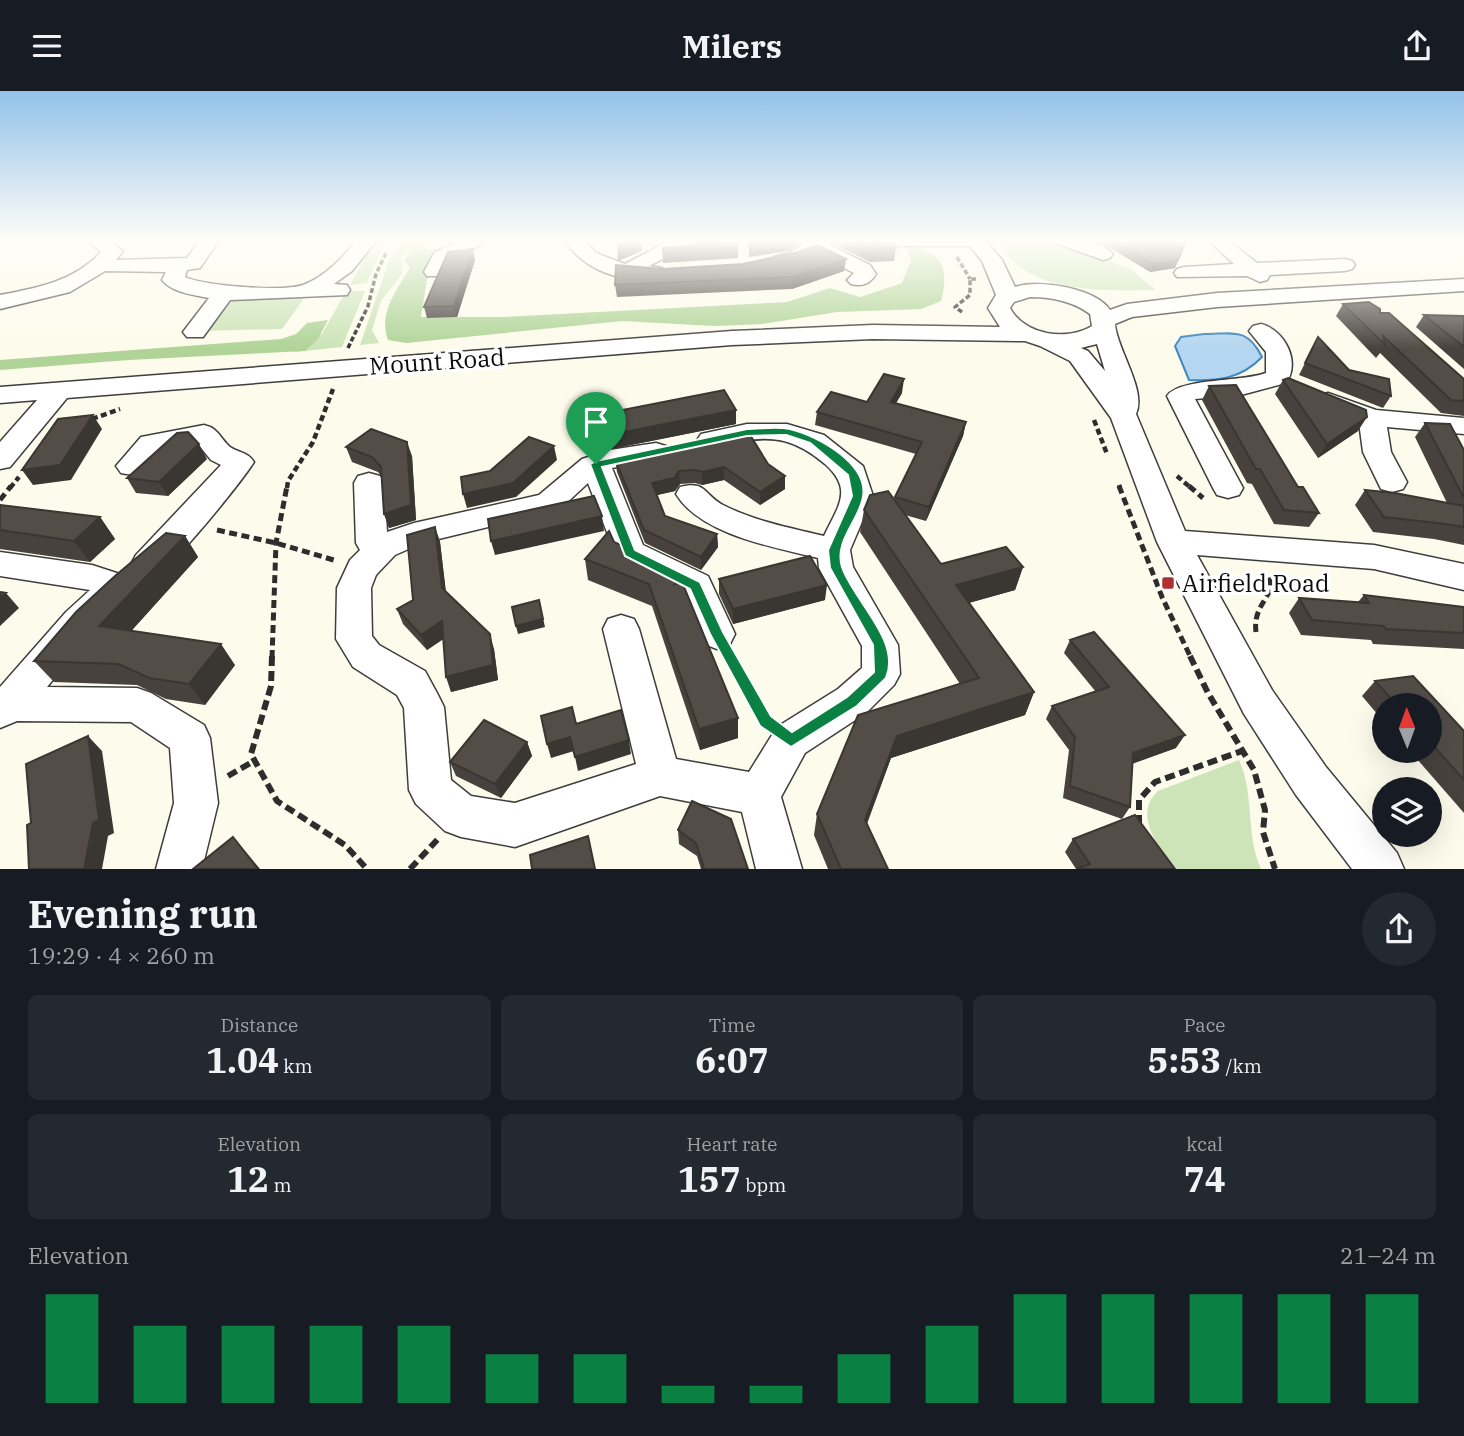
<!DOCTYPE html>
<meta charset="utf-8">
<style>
body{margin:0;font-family:"IBM Plex Serif",serif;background:#242831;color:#f1f3f6;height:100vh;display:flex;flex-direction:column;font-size:26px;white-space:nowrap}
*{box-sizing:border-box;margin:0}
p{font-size:23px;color:#9ea1a6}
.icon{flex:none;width:38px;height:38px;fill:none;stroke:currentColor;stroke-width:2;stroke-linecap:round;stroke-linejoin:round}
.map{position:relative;height:778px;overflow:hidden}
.drawer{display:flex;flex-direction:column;background:#171b24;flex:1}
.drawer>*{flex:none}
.needle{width:46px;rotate:359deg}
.fabs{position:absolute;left:1372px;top:602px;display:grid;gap:14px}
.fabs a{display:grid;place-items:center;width:70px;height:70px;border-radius:50%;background:#171b24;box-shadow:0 7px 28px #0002;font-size:35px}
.pin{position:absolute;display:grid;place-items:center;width:60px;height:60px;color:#fff;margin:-72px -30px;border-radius:50% 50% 50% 0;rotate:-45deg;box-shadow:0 0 7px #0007}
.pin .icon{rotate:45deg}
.round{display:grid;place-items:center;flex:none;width:74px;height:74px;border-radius:37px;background:#242831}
.head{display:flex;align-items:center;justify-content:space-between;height:119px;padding:0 28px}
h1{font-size:38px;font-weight:800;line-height:52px}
.figures{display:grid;grid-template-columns:repeat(3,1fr);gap:10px;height:119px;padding:7px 28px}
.figures div{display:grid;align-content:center;border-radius:10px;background:#242831;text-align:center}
.figures b{font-size:35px;font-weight:800}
.figures small{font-size:19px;font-weight:400}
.figures p{font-size:19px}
.chart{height:196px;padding:14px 28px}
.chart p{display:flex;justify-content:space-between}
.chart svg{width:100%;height:126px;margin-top:7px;stroke:#0b8043;stroke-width:6}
header{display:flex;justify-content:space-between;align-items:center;height:91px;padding:0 28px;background:#171b24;font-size:32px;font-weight:800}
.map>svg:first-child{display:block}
</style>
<header><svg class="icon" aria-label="menu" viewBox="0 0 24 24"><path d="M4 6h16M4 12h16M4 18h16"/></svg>Milers<svg class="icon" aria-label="share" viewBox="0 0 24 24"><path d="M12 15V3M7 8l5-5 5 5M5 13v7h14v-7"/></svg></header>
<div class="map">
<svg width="1464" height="778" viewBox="0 0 1464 778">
<rect width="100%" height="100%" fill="#fdfbeb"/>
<path fill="#cce4b8" d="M375,149h14l-5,4 -17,39 -17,2z
M996,149h59l75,29 26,21c-45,0 -108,4 -143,-29 -6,-6 -11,-15 -17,-21z
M402,153l45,4 -46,8 1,18 -21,27 -9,29 7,13 -19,2 31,-90z
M346,200h19l-23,56 -48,5 28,-18z
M307,203l-25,35 -85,2 31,-35z
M1239,669c16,36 6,73 22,109h-86c-16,-22 -43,-54 -17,-78z"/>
<path fill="#b0d498" d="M906,155c36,4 44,22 35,55l-20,8 -84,3 -75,12 -47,2 -93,-5 -216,22 -18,-3c-10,-27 9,-50 22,-73l-6,-7 12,-10 27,-2 -16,31 -6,38h83l283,-15 43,-14 30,9 42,-14 9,-23z
M328,229l-10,19 -13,12 -176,9 -129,10v-10l281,-21 15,-5 11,-11z"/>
<path fill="#b4d6f0" stroke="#4187c1" stroke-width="2" d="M1204,243c30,0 43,-7 58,23 -21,22 -44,24 -73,23l-14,-34 6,-9z"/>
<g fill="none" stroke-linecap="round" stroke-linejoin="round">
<g stroke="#3e3e3e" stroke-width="3">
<path id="minor" d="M87,149h22l14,11 -7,9 71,-2 13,-18h19l-19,28 -13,2 -2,7c20,9 98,15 118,8 22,-8 40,-28 54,-45h20l-25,31 -18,13 13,1 3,5 -3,5 -117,5 -27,37h-16l-4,-5 26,-34c-15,-3 -36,-5 -47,-18l4,-8 -61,-1 -35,21 -70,17v-14c37,-7 75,-14 101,-43z
M461,149h24l-3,4 -33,17 -8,15h-14l-3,-4 10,-19z
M564,149h20l12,13 29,11 46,-24h24l-3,4 -43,22 13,2 3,4 -3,4c-37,10 -77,-5 -98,-36z
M811,149h22l-3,5 40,20 6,9c-6,10 -14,13 -25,10l-4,-4 7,-7 -38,-19c-13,7 -28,15 -42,11l-3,-4 3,-4 15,-4z
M876,149h109l17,20 13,27c24,-8 80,1 95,23l17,-6 90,-11 247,-14v12l-247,16 -85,10 -17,7c2,26 32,66 21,90l49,117 189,14 90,19v26l-90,-21 -177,-14 75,135 54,77 71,86 7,16h-52l-56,-74 -52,-81 -87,-172 -46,-124 -41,-57 -30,-15 -15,-5 -152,-2 -141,6 -665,53 -57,69 -10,2v-27l37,-42 -37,3v-16l732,-56 141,-6 127,2 -12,-19 8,-13 -14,-34 -12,-15h-85l-7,-2zM1030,206c22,0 42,4 60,17l2,12c-24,15 -67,10 -82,-18l4,-6zM1097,253l8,27 -17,-20 -7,-3z
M1055,149c18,-1 45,-1 58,14l-3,4 -7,2 -45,-16z
M1208,149h20l29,23 88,-4 7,2 3,4 -3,4 -7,2 -75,4 -3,5 -7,2 -13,-6 -70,1 -3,-4 3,-4 7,-2 50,-3z
M1261,233c24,6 40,38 25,59l-45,12 -46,4 48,89 -4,7 -11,3 -11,-3 -4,-7 -46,-92c12,-18 75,-14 99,-23v-21l-17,-21 4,-5z
M1328,302l48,17 88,8v16l-77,-7 4,25 16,30 -4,7 -11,3 -11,-3 -18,-37 -4,-30 -40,-15 -4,-6 4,-6z
M747,333h40l37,11 39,31 10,30 -23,54 3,17 45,78 2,29 -6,11 -28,28 -61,40 -24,44 21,72h-46l-14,-57 -82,-16 -145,51 -54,-10 -16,-6 -29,-27 -7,-14 -5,-82 -7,-13 -44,-28 -17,-28 1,-51 13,-28 10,-10 -4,-7 -2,-60 4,-7 11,-3 11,3 4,7 3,49 27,-9 125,-28 43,-36 28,-9 46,-7 10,3 4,6 -4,6 -54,10 31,77 65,31 27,58 -5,10 -13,5 -13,-5 -22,-51 -64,-32 -30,-78 -29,27 -137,33 -27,12 -19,20 -5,13 1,48 7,9 46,26 13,24 6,12 7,73 20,16 44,7 121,-39 -33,-135 5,-10 13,-4 13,4 5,10 37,130 73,13 28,-45 61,-38 24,-21v-22l-43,-78 -1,-10c-44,-11 -117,-23 -142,-64l4,-7c26,-7 24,8 43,18 31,16 68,23 101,31 14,-30 30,-46 1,-72 -28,-23 -50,-30 -86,-22 -14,3 -25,7 -38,4l-4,-6 4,-6z
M204,334c14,3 16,13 26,22 9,6 18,5 24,15 -12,19 -80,104 -97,111 -8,4 -13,2 -21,0l-5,-9 5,-9 85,-90 -10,-5 -14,-17c-11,2 -25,2 -35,7 -19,8 -12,30 -41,23l-5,-7 25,-29z
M0,461l92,13 37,12 5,9 -5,9 -37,37 -45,55 90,1 14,5 53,32 6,13 8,65 -16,66h-46l18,-66 -4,-55 -39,-26 -114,-1 -17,7v-41l66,-75 24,-22 -90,-14z"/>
</g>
<path stroke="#2d2d2d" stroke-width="3.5" stroke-dasharray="5 2.5" stroke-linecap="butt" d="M957,166l13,22
M962,221l-7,-5 15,-12v-16h6
M348,257l20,-42 8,-32 10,-21"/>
<path stroke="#2d2d2d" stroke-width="4.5" stroke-dasharray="6 3.5" stroke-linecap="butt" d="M92,328l28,-10
M1094,329l13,34
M1177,385l14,12
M1119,394l1,3
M10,397l9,-11
M287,397l1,-7 25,-39 20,-53"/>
<path stroke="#2d2d2d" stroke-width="5" stroke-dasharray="8 4.5" stroke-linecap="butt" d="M1119,395l43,111 29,61
M1189,395l14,12
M0,409l11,-14
M217,439l59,13 61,18
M1256,541c-4,-30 23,-36 12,-58
M272,567l4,-115 11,-57"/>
<path stroke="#2d2d2d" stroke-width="6" stroke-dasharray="10 5" stroke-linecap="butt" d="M272,565l-1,30 -20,68 26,47 68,44 22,24
M729,565l37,65
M1190,565l18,37 46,77 11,40 -2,22 12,37
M228,685l26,-15
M1139,734v-25l16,-18 87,-31
M410,778l28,-30"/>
<use href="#minor" fill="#fff" fill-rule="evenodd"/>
</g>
<path fill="#47423e" d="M693,149h45v18l-75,5 -1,-15 32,-3z
M834,149h61l1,8 -2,13 -24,1 -36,-18z
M1088,149h99l-12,28 -25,4 -48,-29z
M846,168l-2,12 -52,18 -175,8 -2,-12 48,-16z
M475,169l-18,57 -30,1 -3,-11z
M1343,213l37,9 84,66v37l-23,-3 -61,-60 -4,5 -40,-42z
M1424,224l40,1v53l-48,-42z
M1318,246l31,33 42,26 -8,12 -84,-33z
M1283,289l75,51 -40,27 -43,-64z
M1209,295l89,101 21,26 -10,14 -35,-3 -22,-40 -5,-1 -45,-83z
M902,302l-6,10 70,19 -3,14 -37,85 -21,-6 36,49 82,3 -8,23 -46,13 65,89 -9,23 -134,43 -24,66 21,45h-60l-14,-34 3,-21 143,-130 -100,-152 4,-22 30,-10 1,-3 21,-43 -101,-29 2,-13 50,-10z
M597,324l139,9 -130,26 -7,-21z
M1425,332l39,27v95l-30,-6 -61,-7 -18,-27 10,-15 82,13 -32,-66z
M346,356l66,9 4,64 -27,8 -5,-14 -3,-38 -3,-4 -26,-10z
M207,368l-39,37 -32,-3 -9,-15z
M615,368l153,5 17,12v13l-25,16 -36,-25 -22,5 -7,-2 -15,1 -5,7 -18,4 8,21 52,18 1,13 -17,23 -56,-27 -28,-71z
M0,414l100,12 15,22 -25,23 -90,-13v1z
M435,436l5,15 6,50 48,57 4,31 -47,12 -8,-53 -16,11 -24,-26 -6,-15 16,-9z
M185,445l13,21 -67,74 104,34 -30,40 -39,-6 -29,-14 -83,-3 -20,-21z
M614,451l66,35v6l58,135v20l-38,12 -48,-144 -64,-26 -3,-21z
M719,488l106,21 -92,24 -14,-30z
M1364,504l100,12v42l-91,-5 -2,-4 -70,-5 -12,-22 10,-15 59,4z
M1070,549l106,108 -44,16 -2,43 -8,12 -59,-21 6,-48 -23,-31 6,-13 44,-14 -32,-39z
M1413,585l51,55v82l-54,-62h20v-46h-46v17l-22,-26 13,-15z
M527,651l5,14 -31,42 -45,-22 -6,-14z
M678,739l70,39h-47l-4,-13 -18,-12z
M1073,748l102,30h-99l-11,-17z"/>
<path fill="#3a3632" d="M625,149h16l1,11 -24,10 -1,-18z
M779,149h28l-19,11 -39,6v-12z
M1187,149l-12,28 -25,4 3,-8z
M473,158l2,11 -18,57 -3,-11z
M846,168l-2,12 -52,18 1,-12z
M904,288l-2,14 -13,22 2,-13z
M736,319v14l-130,26 -2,-14z
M93,324l9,14 -31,51 -38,5 -11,-15z
M1367,326l-9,14 -40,27 9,-14z
M966,331l-3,14 -37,85 3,-14z
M407,351l5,14 4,64 -27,8 -5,-14z
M199,353l8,15 -39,37 -9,-14z
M554,355l3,14 -41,37 -49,11 -4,-14z
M724,376v13l-22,5v-13z
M679,380l1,13 -5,7 -22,5 -1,-13z
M785,385v13l-25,16v-13z
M602,425l2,15 -109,24 -4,-14z
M100,426l15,22 -25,23 -16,-21z
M435,436l5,15 7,61 -5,-15z
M717,443l1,13 -17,23v-13z
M185,445l13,21 -82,91 -17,-22z
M1023,476l-8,23 -65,18 6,-23z
M827,494l-2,15 -92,24v-15z
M6,502l13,15 -19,18v-28z
M539,509l6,27 -27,7 -2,-8z
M442,530l6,15 -21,14 -6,-15z
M490,543l4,15 4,31 -47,12 -5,-15z
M221,553l14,21 -30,40 -16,-21z
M1034,601l-9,23 -134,43 -31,83 5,-21 32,-84z
M738,627v20l-38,12 -1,-21z
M1185,644l-9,13 -51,18 8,-13z
M88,645l14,15 12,82 -6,3 -6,33h-18z
M570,646l4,14 -23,7 -4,-14z
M629,649l2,14 -53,17 -3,-14z
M527,651l5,14 -31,42 -6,-14z
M233,746l17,20 10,12h-2z"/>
<path fill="#534d48" stroke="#3a3632" stroke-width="2" d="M694,149h44v3l-76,5 33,-3z
M751,149h28l-30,5z
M852,149h43l1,8 -24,1z
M1112,149h74l-8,20 -25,4z
M817,154l29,14 -53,18 -178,8 1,-20 47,4 80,-5 55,-12z
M473,158l-19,57 -30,1 24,-55z
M1369,211l11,7v4h9l75,66v22l-13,-1 -68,-64 2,9 -42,-41z
M1424,224l40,1v31z
M1318,246l31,33 40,9 2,17 -86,-33z
M884,283l20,5 -13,23 75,20 -37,85 -34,-10 27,-55 -105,-30 14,-20 36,10z
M1288,287l78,32 1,7 -40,27 -44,-64z
M1236,294l62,102h5l16,26 -35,-3 -24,-41h-4l-47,-83z
M724,299l12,20 -132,26 -7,-21z
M93,324l-33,50 -38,5 36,-51z
M1425,332l25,1 14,26v48z
M371,338l36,13 4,63 -27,9 -3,-47 -9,-10 -26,-10z
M747,339l21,34 17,12 -25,16 -36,-25 -22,5 -7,-2 -16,1 -5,7 -22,5 13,33 52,18 -16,23 -57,-27 -29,-71z
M188,341l11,12 -40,38 -32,-4 50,-45z
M529,346l25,9 -41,37 -50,11 -2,-17 29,-6z
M1365,399l30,3 69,13v21l-18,-3 -62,-7z
M888,400l53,73 65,-17 17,20 -67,18 78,107 -137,44 -32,84 23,49h-47l-24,-55 41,-99 121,-37 -115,-168 6,-15z
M594,405l8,20 -111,25 -3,-22z
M0,414l100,12 -26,24 -74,-11z
M435,436l7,61 48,46 3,31 -47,12 -4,-56 -21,14 -24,-26 16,-9 -6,-65z
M609,440l5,11 65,31 1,4 -5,7 7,-2 56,136 -39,11 -50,-145 -64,-25z
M166,442l19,3 -86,90 122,18 -32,40 -40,-6 -30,-14 -85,-3 42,-49 39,-36z
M810,465l17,29 -94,24 -14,-30z
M0,501l6,1 -6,5z
M1364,504l100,12v26l-78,-4 -3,-3 -71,-6 -13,-22 70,5z
M539,509l4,19 -27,7 -4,-19z
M1094,541l91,103 -52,18 -3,54 -60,-21 5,-49 -23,-31 57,-19 -39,-47z
M1413,585l51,55v49l-34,-38v-37h-33l-22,-24z
M572,616l4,17 45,-14 8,30 -54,17 -5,-20 -23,7 -6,-28z
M484,629l43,22 -32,42 -45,-22z
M88,645l11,83 -6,4 -9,46h-55l-2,-44 4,-2 -5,-59z
M692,710l39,18 17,50h-47l3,-1 -8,-25 -18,-13z
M1135,724l40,54h-98l13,-5 -17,-25z
M588,745l7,33h-63l-2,-14z
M233,746l25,32h-65z"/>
<linearGradient id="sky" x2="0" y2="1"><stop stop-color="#93c2eb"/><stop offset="0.58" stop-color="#fefdf6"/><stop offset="1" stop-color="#fefdf6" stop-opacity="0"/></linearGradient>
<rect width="1464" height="258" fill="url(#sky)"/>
<path fill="#0b8043" stroke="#fff" stroke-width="2" fill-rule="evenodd" d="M747,338c13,0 29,-3 43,0 26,6 79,34 73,68 -4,24 -29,44 -21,70 11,33 60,74 44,111l-29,28 -66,41 -31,-21 -50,-92 -20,-45 -65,-33 -35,-92 6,-3zM786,344l24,8 38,32 4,21 -24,54 2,18 43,77 1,27 -27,25 -55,35 -21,-16 -48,-84 -23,-50 -65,-32 -33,-83 145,-31z"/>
<rect fill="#af302f" stroke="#fff" stroke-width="2.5" x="1161" y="485" width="14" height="14" rx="3.5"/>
<g text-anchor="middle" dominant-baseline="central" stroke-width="7" stroke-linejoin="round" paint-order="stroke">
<g font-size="24" fill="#0b0b0b" stroke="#fff">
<text transform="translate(437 270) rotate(-4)">Mount Road</text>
</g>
<g font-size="24" fill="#0b0b0b" stroke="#fff" text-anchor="start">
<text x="1182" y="492">Airfield Road</text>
</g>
</g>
</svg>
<div class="fabs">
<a><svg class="needle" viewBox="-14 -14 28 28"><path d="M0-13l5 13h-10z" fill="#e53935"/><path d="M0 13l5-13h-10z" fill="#9ea1a6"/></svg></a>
<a><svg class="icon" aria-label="layers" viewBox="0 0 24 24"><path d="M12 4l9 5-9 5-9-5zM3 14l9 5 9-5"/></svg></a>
</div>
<div class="pin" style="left:596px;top:373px;background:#1e9e55"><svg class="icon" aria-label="arrive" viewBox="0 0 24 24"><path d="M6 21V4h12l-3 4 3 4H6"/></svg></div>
</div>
<section class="drawer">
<div class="head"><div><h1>Evening run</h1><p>19:29 · 4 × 260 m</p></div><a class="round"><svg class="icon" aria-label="share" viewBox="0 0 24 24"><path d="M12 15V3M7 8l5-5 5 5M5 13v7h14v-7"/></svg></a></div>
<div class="figures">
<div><p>Distance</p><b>1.04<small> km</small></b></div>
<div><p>Time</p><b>6:07</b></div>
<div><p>Pace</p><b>5:53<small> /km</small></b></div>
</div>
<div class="figures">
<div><p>Elevation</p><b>12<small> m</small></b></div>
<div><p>Heart rate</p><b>157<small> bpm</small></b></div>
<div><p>kcal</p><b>74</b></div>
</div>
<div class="chart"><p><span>Elevation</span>21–24 m</p>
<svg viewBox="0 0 160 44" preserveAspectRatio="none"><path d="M5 44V6M15 44V17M25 44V17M35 44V17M45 44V17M55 44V27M65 44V27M75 44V38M85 44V38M95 44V27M105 44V17M115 44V6M125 44V6M135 44V6M145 44V6M155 44V6"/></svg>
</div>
</section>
